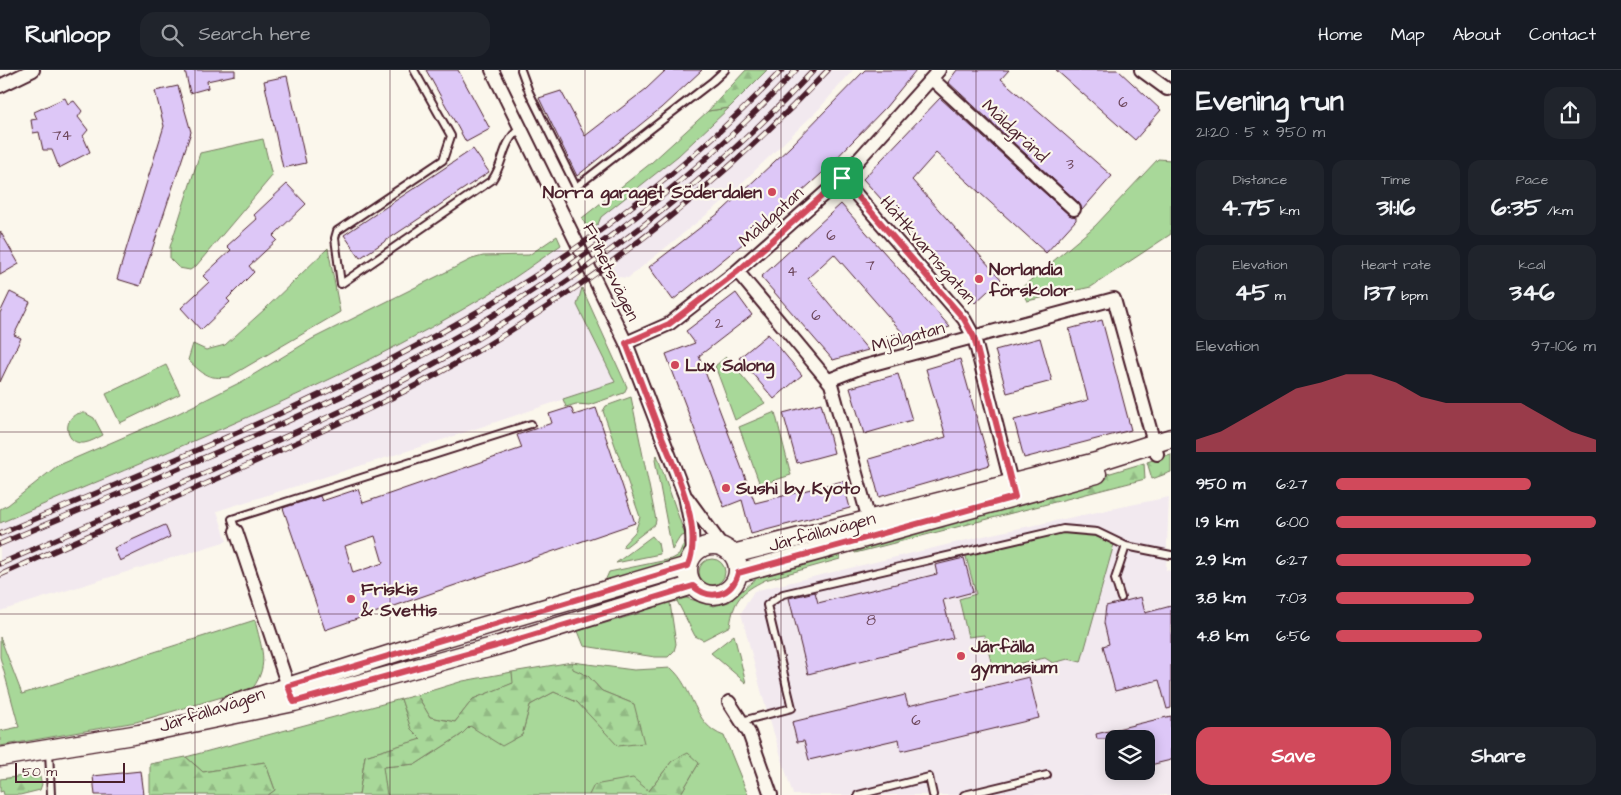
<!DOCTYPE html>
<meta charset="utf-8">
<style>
body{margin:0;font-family:"Architects Daughter",sans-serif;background:#20242c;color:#f1f3f6;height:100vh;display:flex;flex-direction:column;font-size:19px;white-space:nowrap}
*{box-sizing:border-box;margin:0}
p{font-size:16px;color:#9ea1a6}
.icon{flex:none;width:28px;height:28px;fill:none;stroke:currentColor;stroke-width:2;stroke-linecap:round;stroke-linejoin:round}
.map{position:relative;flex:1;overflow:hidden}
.side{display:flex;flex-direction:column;background:#171b24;width:450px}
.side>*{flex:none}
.tools{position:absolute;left:1105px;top:660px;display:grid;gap:10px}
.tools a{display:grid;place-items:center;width:50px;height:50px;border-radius:10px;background:#171b24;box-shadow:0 2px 12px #0003;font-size:25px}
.scale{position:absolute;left:15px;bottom:12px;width:110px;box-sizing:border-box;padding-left:5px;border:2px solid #4a1f2b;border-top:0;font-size:14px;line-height:18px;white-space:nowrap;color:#4a1f2b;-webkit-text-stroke:4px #fbf7ec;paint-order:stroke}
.pin{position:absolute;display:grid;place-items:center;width:42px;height:42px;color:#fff;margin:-21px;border-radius:10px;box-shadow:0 2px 8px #0006}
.round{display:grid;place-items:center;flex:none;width:52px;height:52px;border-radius:15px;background:#20242c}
.head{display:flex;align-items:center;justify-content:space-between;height:85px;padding:0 25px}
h1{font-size:28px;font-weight:700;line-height:38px}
.stats{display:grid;grid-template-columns:repeat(3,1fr);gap:8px;height:85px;padding:5px 25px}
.stats div{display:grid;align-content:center;border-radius:12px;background:#20242c;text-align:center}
.stats b{font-size:25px;font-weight:700}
.stats small{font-size:14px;font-weight:400}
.stats p{font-size:14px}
.chart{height:140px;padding:10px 25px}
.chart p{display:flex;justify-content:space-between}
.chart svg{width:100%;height:90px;margin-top:5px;fill:#d1495b;opacity:.7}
.button{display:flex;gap:10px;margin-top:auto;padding:10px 25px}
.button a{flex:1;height:58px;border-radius:15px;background:#d1495b;color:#fff;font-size:20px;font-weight:700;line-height:58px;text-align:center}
.button a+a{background:#20242c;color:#f1f3f6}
ul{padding:0 25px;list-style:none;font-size:16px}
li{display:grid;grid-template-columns:80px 60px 1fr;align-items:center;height:38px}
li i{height:12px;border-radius:6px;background:#d1495b}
header{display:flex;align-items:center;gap:30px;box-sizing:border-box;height:70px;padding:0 25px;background:#171b24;border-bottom:1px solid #363941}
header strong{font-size:24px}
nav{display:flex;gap:28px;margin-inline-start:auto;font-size:18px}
.search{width:350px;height:45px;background:#20242c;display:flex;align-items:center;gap:12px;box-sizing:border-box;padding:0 18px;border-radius:15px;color:#9ea1a6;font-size:19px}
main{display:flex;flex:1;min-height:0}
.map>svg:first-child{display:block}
</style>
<header>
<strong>Runloop</strong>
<div class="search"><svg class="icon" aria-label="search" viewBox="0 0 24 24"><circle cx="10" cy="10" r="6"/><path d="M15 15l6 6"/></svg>Search here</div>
<nav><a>Home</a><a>Map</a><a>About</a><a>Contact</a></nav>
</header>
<main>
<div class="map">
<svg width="1171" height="725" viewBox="0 0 1171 725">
<defs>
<pattern id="forest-firs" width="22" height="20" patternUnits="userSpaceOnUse" patternTransform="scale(1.25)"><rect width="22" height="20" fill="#a8d899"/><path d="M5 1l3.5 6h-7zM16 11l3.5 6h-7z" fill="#92b984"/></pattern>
</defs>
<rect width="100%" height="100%" fill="#fbf7ec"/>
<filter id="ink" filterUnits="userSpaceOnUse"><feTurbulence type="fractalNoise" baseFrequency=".02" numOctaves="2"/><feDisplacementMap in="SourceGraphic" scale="10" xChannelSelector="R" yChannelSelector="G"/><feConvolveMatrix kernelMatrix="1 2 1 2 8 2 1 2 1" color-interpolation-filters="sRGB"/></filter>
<g filter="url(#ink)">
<path fill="#f2e9ef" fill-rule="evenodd" d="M767,0h86l-34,39 -98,94 -93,75 -19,-2 -21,-46 10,-6 2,-7 78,-61z
M561,175l21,43 -5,17 38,77 -170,57 -228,72 10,30 -227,70v-88l256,-110 97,-45 137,-75z
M1169,427l-3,73 5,1v224h-378l-30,-97 -22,-85 13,-22 238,-57zM1114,669h32v32h-32z"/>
<path fill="#a8d899" stroke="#797c62" d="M729,38l-51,48 -77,61 -3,7 -10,6 -6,-12 69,-55 57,-52z
M263,69l9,37 -76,90 -6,4 -11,-2 -9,-9v-12l30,-94z
M1158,89l13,1v74l-80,53 -64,14 -7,-12 75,-63z
M557,166l4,9c-24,17 -47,34 -72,49 -154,93 -324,158 -489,229v-14l8,-4 49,-39 120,-52 66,-33 69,-42 160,-80 11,-3 46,-1z
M328,178l12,64 -111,65c-22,2 -25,-2 -41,-17l5,-16 13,6 19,-5 40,-36z
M582,218l45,99 -3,6 -35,12 -13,-1 -10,3 -3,-8 52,-17 -38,-77z
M726,287l39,46 -30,17 -20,-54z
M166,295l14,29 -60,29 -14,-29z
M631,327l25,123 -1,4 -31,24 -1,-3 12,-13 5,-15 -37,-106 3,-5z
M775,342l16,63 -31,10 -21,-58z
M85,343l9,5 9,17c-6,3 -12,7 -19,8 -22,2 -22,-32 1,-30z
M657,385l28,80 -5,2 -8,13 -17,-90z
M1064,461l26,3 24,10 -33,118 -13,-3 -15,4 -8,-5 -52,11 -9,-34 -16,2 -9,-38 17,-5 -11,-41z
M652,466l6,7 2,11 -44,9z
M685,471h2c-2,33 -56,36 -82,40l4,-9 63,-13 7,-4z
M839,482l1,7 -75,21c-24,12 -31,19 -35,46l-27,14 -8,-4 -18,-35 -7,2 6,41 -2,7 -6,6h-13l-71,-11 -6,-15 59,-17 30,-16 9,-3 38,11 15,-4 30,-26z
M699 502a13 13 0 1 1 26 0a13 13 0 1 1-26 0Z
M255,550c6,28 15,43 -2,68l-117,34 -136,24v-15l19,-4 -19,-70v-20l22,57z
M734,565l12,48 -35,-30z
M572,592l62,8 37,-2c23,20 22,57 53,68l24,59h-68l19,-32 -27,-2 -23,30 -54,-6 -6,10h-202l-5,-28 34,-3 45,-29 9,-10 52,10 8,-30 24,-13 23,10 41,43 16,-41 -32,-13 -14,-15 -16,-7z
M512,602l2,11 -41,16 -18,23 -25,-5 -13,-22 46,-14z
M401,629l10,29 11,11 -57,17 -6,39h-91l7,-5 -10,-28 -62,10 -17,-15z"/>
<path fill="url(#forest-firs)" stroke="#797c62" d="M746,0h21l-38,38 -21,3z
M1171,384v18l-19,7 -5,-17z
M1144,393l1,16 -290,74 -3,-9 161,-42z
M572,592l1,7 15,7 14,15 32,13 10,39 -26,3 -41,-44 -23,-10 -24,13 -8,30 -20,11 -32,-20 -9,9 -45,29 -33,3 4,28h-28l6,-39 56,-17 -10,-10 -10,-30 16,-4 13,22 25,5 18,-23 40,-16 -1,-11z
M688,683l11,10 -19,32h-91l5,-10 39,-7 16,13 23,-30z
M186,687l17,15 62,-10 10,28 -7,5h-118v-31z
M39,704l3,10 -2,6 -20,5h-16l-1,-4 -3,1v-13z"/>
<path fill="#ddc7f7" stroke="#4a1f2b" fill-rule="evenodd" d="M185,0h50v5l-28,6 1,7 -18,5z
M426,0h32l32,59 -24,13z
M666,0h36l-41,38 -84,68 -38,-78 22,-7 24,45 61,-47z
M865,0h51l-30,37 -65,67 -71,64 -77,62 -24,-33 74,-57 68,-64z
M957,0h52l-8,9 111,97 -30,34 -3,-7 -131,-121z
M1056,0h62l43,40 -26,30z
M287,6l19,87 -23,5 -19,-87z
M178,16l13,46 -51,154 -23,-7 47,-153 -9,-35z
M65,28l3,6 6,-3 8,10 -4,6 10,13 -5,6 7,16 -31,16 -7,-18h-9l-4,-18 -6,1 -2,-13 6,-1 -3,-7z
M940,28l129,117 7,2v3l-30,33 -110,-100 -24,27 89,99 -26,24 -112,-124z
M473,79l16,23 -129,86 -16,-23z
M287,114l19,20 -33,32 4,4 -28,26 5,6 -27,27 3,3 -29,28 -20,-22 28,-26 -6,-6 28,-26 -4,-4 30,-27 -3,-4z
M841,134l65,73 44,50 -42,12 -74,-85 -26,24 60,72 -35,10 -72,-83z
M0,161l19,33 -19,11z
M10,222l20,10 -16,33 7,3 -21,44v-69z
M736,223l16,22 -53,41 56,147 88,-22 7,27 -99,26 -9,-34 -18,7 -58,-153 29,-11 -9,-12z
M1102,250l29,110 -107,28 -10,-38 74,-20 -19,-71z
M768,264l34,41 -28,24 -35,-41z
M1040,268l12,43 -45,12 -12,-43z
M960,289l30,106 -111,32 -10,-38 77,-22 -20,-68z
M898,304l14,46 -48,14 -14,-46z
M821,333l13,50 -37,10 -14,-50z
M571,337l3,8 22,-7 39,115 -310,107 -42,-122 37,-12 2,5 36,-12 5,14 159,-55 -5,-13 35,-12 -3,-9zM375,466l8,27 -30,10 -8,-27z
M165,455l5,12 -50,24 -6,-13z
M964,488l9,34 -30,8 10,38 -145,36 -19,-76 26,-6 3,11 119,-29 -2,-9z
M1141,527l4,16 26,-7v102l-4,1 -8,-29 -44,11 -12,-45 6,-2 -5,-21 2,-17z
M1029,607l10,41 -138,33 -2,-12 -90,21 -5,-19 -7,1 -5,-20 113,-27 3,11z
M1171,646v44l-25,6v-27h-49l-1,-5z
M141,701l3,24h-49l-2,-19z"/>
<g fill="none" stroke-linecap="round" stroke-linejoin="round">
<g stroke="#4a1f2b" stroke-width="10">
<path id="lane" d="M414,0l37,66 -8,24 -106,71 -2,7 6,46 151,-104c13,-18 9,-36 28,-52
M521,0l8,22 47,95 137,-106 12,-11
M236,461l-4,-12 299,-95
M1121,528l-6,-19 11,-33
M742,651l50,-13 -25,-103 16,-11 280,-65 34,3 29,14 45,9
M49,681l2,44
M858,725l71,-18 4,18
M964,725l83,-20"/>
</g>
<g stroke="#4a1f2b" stroke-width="16">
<path id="street" d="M492,0l134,273 59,153 7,35 1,24
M1141,0l26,19
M932,9l142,130
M0,16l33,-16
M842,108l122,141 10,18 39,153
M737,201l94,113 40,143
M626,273l43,-19 68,-53 105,-93 97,-108
M829,310l33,-13 252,-68 43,155
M687,428l35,48
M236,461l55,164
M729,632l20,31 22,62"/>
</g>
<g stroke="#4a1f2b" stroke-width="21">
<path id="secondary" d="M688 500a25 25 0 1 1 50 0a25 25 0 1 1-50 0Z
M733,484l363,-92 75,-24
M738,503l359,-99
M228,636l185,-59 275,-81
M0,687l139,-23 155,-32 202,-56 197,-61"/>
</g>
<use href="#lane" stroke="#fbf7ec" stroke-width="6"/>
<use href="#street" stroke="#fbf7ec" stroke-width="12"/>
<use href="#secondary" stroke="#fbf7ec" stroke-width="18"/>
<g stroke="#4a1f2b" stroke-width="5.5">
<path id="rail" d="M0,464c153,-66 311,-127 456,-210 121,-68 230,-154 326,-254
M0,474c139,-60 282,-115 416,-185 140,-74 273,-173 380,-289
M0,494c74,-32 147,-66 220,-98 78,-35 157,-69 231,-112 134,-77 257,-171 363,-284
M0,505c96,-43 192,-84 287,-128 57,-26 114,-52 168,-83 139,-80 263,-177 373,-294"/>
</g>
<use href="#rail" stroke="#fbf7ec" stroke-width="4" stroke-dasharray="11" stroke-linecap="butt"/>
</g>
</g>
<g fill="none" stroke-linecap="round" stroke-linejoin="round" filter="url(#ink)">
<g stroke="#fff" stroke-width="10">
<path id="route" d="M842,108l122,141 10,18 41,160 -277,76c-6,23 -28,28 -45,13l-197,60 -202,56 -6,-16 400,-120c17,-41 -17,-105 -32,-144 -10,-26 -20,-53 -30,-79l43,-19 69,-53z"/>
</g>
<use href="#route" stroke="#d1495b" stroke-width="6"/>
</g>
<path fill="none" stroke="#4a1f2b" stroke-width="1" stroke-opacity="0.55" d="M195,0v725M390,0v725M585,0v725M781,0v725M976,0v725M0,181h1171M0,362h1171M0,544h1171"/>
<g fill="#d1495b" stroke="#fbf7ec" stroke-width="2">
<circle cx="772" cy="122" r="5"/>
<circle cx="979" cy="209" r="5"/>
<circle cx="675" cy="295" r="5"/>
<circle cx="726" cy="418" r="5"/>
<circle cx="351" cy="529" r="5"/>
<circle cx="961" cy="586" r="5"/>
</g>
<g text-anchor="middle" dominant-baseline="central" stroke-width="4.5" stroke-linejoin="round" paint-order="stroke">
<g font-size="15" fill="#6f495e">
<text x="1123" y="32">6</text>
<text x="62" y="65">74</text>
<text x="1070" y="94">3</text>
<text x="831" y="165">6</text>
<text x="870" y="195">7</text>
<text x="792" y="201">4</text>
<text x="816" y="245">6</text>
<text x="719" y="253">2</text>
<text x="871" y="550">8</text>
<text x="916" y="650">6</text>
</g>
<g font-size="18" fill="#4a1f2b" stroke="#fbf7ec">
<text transform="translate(1015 61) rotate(43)">Mäldgränd</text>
<text transform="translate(771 147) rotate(-42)">Mäldgatan</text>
<text transform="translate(928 180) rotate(49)">Hättkvarnsgatan</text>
<text transform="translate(611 202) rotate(64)">Frihetsvägen</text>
<text transform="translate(908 267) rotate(-15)">Mjölgatan</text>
<text transform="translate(822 462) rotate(-15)">Järfällavägen</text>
<text transform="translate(212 640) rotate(-18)">Järfällavägen</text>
</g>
<g font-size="18" font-weight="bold" fill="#4a1f2b" stroke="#fbf7ec" text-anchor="start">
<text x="762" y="122" text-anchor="end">Norra garaget Söderdalen</text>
<text x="989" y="199">Norlandia<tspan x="989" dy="21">förskolor</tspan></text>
<text x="685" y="295">Lux Salong</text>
<text x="736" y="418">Sushi by Kyoto</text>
<text x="361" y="519">Friskis<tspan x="361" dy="21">&amp; Svettis</tspan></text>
<text x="971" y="576">Järfälla<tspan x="971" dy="21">gymnasium</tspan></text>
</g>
</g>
</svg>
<div class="tools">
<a><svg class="icon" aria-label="layers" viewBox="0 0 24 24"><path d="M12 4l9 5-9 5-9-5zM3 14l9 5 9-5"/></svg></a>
</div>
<div class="scale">50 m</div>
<div class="pin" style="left:842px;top:108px;background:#1e9e55"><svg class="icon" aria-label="arrive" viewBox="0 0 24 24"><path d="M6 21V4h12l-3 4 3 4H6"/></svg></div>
</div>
<section class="side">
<div class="head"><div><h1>Evening run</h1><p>21:20 · 5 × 950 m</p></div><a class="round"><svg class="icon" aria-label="share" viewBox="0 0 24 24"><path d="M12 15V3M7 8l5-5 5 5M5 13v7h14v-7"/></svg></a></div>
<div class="stats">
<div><p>Distance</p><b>4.75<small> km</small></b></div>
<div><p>Time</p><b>31:16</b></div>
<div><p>Pace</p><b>6:35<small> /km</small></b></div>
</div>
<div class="stats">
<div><p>Elevation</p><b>45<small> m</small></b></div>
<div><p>Heart rate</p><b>137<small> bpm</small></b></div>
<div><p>kcal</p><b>346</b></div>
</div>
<div class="chart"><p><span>Elevation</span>97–106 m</p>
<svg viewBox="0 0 160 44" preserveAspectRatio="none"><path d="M0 44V38L10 34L20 27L30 20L40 13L50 10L60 6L70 6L80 10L90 17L100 20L110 20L120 20L130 20L140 27L150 34L160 38V44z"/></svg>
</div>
<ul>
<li><b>950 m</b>6:27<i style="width:75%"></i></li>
<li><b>1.9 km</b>6:00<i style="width:100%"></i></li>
<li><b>2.9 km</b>6:27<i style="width:75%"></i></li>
<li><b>3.8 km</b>7:03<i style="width:53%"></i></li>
<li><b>4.8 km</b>6:56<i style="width:56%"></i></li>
</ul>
<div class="button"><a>Save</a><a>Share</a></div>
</section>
</main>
